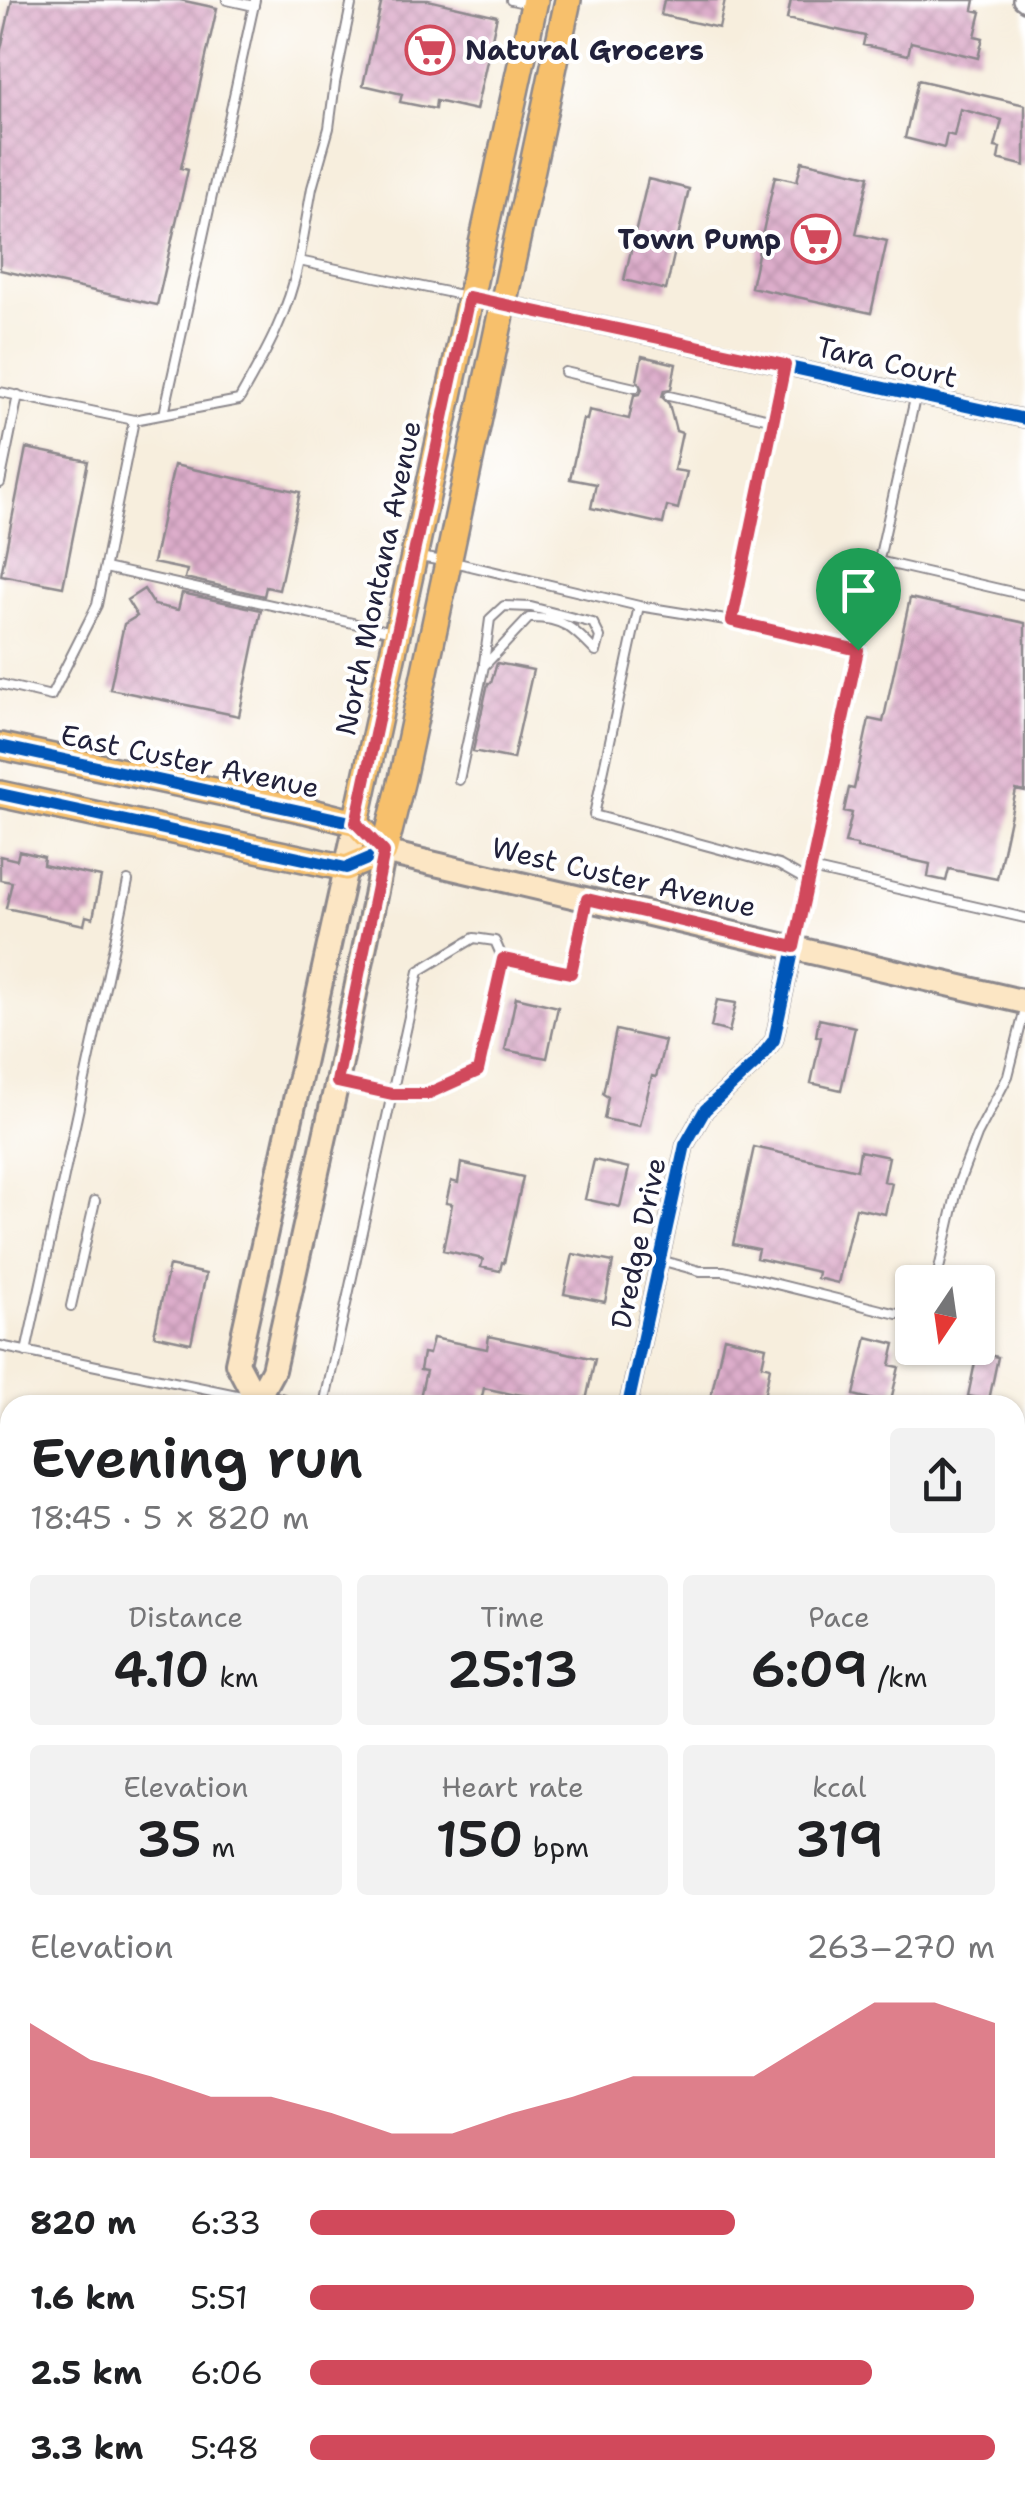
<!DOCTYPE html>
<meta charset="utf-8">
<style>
body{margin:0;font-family:"Shantell Sans",sans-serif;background:#f2f2f2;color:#202124;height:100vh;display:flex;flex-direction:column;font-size:38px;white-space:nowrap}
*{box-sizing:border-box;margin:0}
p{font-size:32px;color:#757577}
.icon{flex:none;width:55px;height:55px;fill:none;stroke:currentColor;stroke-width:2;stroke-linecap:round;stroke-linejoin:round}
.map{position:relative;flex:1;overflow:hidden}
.details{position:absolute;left:0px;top:1395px;width:1025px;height:1112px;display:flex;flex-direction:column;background:#fff;border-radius:30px 30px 0 0;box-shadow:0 2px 8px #0004}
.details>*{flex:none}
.needle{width:65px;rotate:193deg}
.buttons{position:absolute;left:895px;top:1265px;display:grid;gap:20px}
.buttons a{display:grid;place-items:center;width:100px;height:100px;border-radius:10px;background:#fff;box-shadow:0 2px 8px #0004;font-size:50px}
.pin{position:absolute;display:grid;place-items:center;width:85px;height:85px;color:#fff;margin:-102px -42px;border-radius:50% 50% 50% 0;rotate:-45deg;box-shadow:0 0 10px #0007}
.pin .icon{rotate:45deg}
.round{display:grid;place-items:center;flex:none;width:105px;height:105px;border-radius:10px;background:#f2f2f2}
.overview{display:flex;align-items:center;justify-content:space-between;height:170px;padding:0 30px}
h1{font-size:55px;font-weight:600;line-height:75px}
.figures{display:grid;grid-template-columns:repeat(3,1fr);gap:15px;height:170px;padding:10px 30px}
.figures div{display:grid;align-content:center;border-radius:10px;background:#f2f2f2;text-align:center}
.figures b{font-size:50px;font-weight:600}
.figures small{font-size:28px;font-weight:400}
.figures p{font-size:28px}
.chart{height:280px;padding:20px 30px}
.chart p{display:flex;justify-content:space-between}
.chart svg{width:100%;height:180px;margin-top:10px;fill:#d1495b;opacity:.7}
ul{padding:0 30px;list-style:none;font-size:32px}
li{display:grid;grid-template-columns:160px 120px 1fr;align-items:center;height:75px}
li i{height:25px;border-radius:12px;background:#d1495b}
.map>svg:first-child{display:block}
</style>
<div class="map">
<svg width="1025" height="2507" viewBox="0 0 1025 2507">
<defs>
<pattern id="park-tufts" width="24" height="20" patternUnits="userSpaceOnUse" patternTransform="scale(2.5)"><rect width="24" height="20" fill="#83ce8b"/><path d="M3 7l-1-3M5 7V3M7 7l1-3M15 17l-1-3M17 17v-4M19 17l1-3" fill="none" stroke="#71b179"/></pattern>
<pattern id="building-cross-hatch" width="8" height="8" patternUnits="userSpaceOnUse" patternTransform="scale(2.5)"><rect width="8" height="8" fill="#ddadcb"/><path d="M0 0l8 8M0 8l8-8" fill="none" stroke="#bd95af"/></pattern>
</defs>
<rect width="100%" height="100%" fill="#fff"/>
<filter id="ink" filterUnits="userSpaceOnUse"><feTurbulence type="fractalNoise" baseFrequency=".01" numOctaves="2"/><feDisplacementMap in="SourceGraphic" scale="20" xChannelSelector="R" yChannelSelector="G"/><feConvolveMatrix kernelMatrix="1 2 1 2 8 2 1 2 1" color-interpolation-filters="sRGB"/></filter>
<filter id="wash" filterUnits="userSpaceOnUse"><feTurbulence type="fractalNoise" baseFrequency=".0048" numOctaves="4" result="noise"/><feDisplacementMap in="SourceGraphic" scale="40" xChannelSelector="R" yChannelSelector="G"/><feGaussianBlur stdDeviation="2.25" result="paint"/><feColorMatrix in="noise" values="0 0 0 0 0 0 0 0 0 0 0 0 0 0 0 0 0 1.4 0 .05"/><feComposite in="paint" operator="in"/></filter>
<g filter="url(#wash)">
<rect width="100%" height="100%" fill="#f7eedd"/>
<path fill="url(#park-tufts)" stroke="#527863" stroke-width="2.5" d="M1025,2315v192h-6l-4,-9v-178z"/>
<g id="blocks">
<path fill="url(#building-cross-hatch)" d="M12,0h168l37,8 -36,160 7,2 -31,135 -157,-35v-217z
M382,0h46l69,16 -21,94 -40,-9 -1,8 -35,-7 2,-8 -39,-9z
M664,0h61l-6,28 -58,-13z
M791,0h184l-2,10 8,2 -6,24 8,2 -5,20 -67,-16 -3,13 -45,-10 2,-9 -78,-17z
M918,80l107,25v61l-27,-7 2,-11 -5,-1 7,-27 -42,-11 -6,27 -7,-2 -3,14 -39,-10z
M802,161l67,15 -13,58 31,7 -16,72 -120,-26 24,-111 22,5z
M648,179l41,10 -23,101 -42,-10z
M642,356l34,8 -5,25 -7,1 -2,7 7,7 7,27 6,2 -8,37 13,2 -9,37 -11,-3 -4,18 -72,-16 5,-24 -26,-5 13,-60 4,1 2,-10 40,9 5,-24 6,-1 2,-5 -5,-8z
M26,448l62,13 -25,126 -62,-12z
M174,465l126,27 -21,98 -13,-3 -2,9 -79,-18 2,-8 -34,-7z
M144,589l10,16 24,5 4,-17 79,17 -22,106 -129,-27 14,-65 13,-8 -10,-16z
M910,598l115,25v169l-9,-2 -19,89 -48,-10 -3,12 -18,-4 2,-13 -73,-16v-3l-12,-2 7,-30 -8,-2 5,-23 5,1 15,-70 14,3z
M497,663l36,7 -20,89 -40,-8 15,-68h3z
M19,851l25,6 -1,8 58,12 -8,41 -7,-2 -2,9 -78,-17 6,-26 -12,-2v-24l17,4z
M516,997l42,10 -11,51 -42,-8z
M717,1000l19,3 -7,29 -18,-5z
M819,1019l36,8 -14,63 -30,-7 10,-46 -5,-1z
M616,1030l49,11 -9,36 -4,-1 -12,50 -36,-7 4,-22 -5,-3z
M754,1147l103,23 3,-19 29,6 -5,24 8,2 -7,31 -29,-6 -18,75 -21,-5 1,-6 -62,-14 2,-9 -25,-5z
M594,1160l35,8 -9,39 -35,-8z
M461,1163l62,14 -19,86 -2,-1 -2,9 -19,-4 2,-8 -40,-9 9,-46 -6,-1 5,-22 7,2z
M573,1254l40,8 -8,40 -41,-8z
M169,1266l37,8 -15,69 -37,-8z
M489,1336l106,23 -10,46 -69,-11v1l-32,-7 -4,17h-26l-34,-8 6,-26 -6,-1 3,-17 6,1 4,-16 54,11z
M724,1337l42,10 -4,18 8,2 -7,35 -11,-3 -1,6 -40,-9z
M867,1337l28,7 -5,21 9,2 -9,37 -36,-9z
M977,1353l21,4 -9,43 -21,-4z"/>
</g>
</g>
<g filter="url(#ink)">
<use href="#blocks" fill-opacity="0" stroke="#8c888c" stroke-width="2.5"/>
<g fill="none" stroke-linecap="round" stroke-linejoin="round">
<g stroke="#8c888c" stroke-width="12">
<path id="service" d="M227,0l27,6
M511,0l18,4
M299,261l13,-73 17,-60 6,-45 17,-83
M565,372l70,16
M0,392l134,28
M669,396l105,24
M164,414l91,-414
M0,483l18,-88
M419,557l43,7 177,42 93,15 53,-256
M878,561l147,34
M105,568l288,64
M639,606l-45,209 185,50 30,17 -14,61
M732,621l127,29
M484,663l6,-44 14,-13 27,1 62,16 7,14 -4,15
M0,684l51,12 46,-91 37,-185 105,-20c26,-46 49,-86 60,-139l200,42
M459,780l25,-114 45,-48c34,-1 45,11 67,34
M811,869l214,49
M809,882l5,-32 102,-456
M503,959l-8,-18 -21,-3 -55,33 -27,123h35l51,-23 25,-112 68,14 15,-70
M660,1260l40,11h24l173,43 15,-2
M936,1282l23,-100 18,-47 31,-59 17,-67
M71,1306l24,-105
M0,1346l251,52
M26,1352l102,-471
M324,1405l68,-311 -51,-11
M0,1733l10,2
M0,2088l10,2"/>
</g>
<g stroke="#8c888c" stroke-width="20">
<path id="minor" d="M1021,0l4,3
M504,304l521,115
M628,1405l57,-260 20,-35 52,-48 17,-22 20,-93
M1015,1914l3,27 -3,15
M1015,2305l10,-5
M396,2507l2,-9
M419,2507l2,-9"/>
</g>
<g stroke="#8c888c" stroke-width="25">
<path id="tertiary" d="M256,1399l25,6
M993,2498l5,9
M740,2507l4,-9"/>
</g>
<g stroke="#8c888c" stroke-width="28">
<path id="secondary" d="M256,1399l-19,-36 119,-540
M254,1405l19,-35 64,-288 47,-230 641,150
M13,2507l2,-9"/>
</g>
<g stroke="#8c888c" stroke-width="30">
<path id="primary" d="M0,746l305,64 51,13 10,11
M0,794l346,74 38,-16
M356,823l179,-823
M384,852l18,-73 166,-779"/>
</g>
<use href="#service" stroke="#fff" stroke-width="8"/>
<use href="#minor" stroke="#fff" stroke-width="15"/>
<use href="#tertiary" stroke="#fff" stroke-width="20"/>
<use href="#secondary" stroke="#fce6c4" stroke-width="22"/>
<use href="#primary" stroke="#f7c06c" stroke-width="25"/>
<g stroke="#fff" stroke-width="19">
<path id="cycleway" d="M504,304l521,115
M0,746l356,77 28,29 -38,16 -346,-74
M628,1405l57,-260 20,-35 52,-48 17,-22 20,-93"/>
</g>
<use href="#cycleway" stroke="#0057b8" stroke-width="12"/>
</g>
</g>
<g fill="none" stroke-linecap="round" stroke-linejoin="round" filter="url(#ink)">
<g stroke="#fff" stroke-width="20">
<path id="route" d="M469,297l316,68 -53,256 126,29 -64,297 -207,-48 -16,74 -68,-14 -25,112 -51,23h-35l-55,-12 47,-230 -28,-29z"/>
</g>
<use href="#route" stroke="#d1495b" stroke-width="12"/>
</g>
<defs>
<g id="supermarket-ring" transform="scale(2.5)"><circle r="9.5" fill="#fff" stroke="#d1495b" stroke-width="1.5"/><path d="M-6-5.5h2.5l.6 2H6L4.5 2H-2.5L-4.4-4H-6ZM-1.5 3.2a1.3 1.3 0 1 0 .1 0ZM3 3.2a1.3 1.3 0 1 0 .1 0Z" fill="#d1495b"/></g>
</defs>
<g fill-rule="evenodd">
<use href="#supermarket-ring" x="430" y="50"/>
<use href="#supermarket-ring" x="816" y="239"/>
</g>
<g text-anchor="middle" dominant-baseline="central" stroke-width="8" stroke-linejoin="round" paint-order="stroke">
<g font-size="28" font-weight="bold" fill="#22223b" stroke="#fff" text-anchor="start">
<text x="465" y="50">Natural Grocers</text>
<text x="781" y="239" text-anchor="end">Town Pump</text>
</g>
<g font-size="28" fill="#22223b" stroke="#fff">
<text transform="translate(887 362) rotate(13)">Tara Court</text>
<text transform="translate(378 578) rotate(-78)">North Montana Avenue</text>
<text transform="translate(190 761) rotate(12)">East Custer Avenue</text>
<text transform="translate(624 877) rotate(13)">West Custer Avenue</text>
<text transform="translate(638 1243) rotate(-78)">Dredge Drive</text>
</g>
</g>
</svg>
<div class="buttons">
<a><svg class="needle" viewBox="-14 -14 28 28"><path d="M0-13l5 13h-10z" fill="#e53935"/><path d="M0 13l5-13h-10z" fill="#757577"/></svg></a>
</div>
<div class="pin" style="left:858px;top:650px;background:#1e9e55"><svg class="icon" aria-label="arrive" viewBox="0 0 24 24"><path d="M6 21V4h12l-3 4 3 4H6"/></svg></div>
<section class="details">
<div class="overview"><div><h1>Evening run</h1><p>18:45 · 5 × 820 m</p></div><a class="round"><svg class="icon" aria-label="share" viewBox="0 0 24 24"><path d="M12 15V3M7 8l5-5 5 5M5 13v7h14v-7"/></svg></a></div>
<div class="figures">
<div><p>Distance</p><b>4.10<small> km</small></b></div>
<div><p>Time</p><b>25:13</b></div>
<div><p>Pace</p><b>6:09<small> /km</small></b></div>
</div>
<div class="figures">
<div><p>Elevation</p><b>35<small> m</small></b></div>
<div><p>Heart rate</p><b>150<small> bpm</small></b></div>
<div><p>kcal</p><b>319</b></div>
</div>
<div class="chart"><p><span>Elevation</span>263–270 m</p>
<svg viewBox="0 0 160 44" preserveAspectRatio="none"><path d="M0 44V11L10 20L20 24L30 29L40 29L50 33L60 38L70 38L80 33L90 29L100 24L110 24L120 24L130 15L140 6L150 6L160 11V44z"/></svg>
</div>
<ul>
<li><b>820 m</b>6:33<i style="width:62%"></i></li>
<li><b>1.6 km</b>5:51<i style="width:97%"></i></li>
<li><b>2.5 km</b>6:06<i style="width:82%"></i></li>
<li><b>3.3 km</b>5:48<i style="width:100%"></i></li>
</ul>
</section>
</div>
